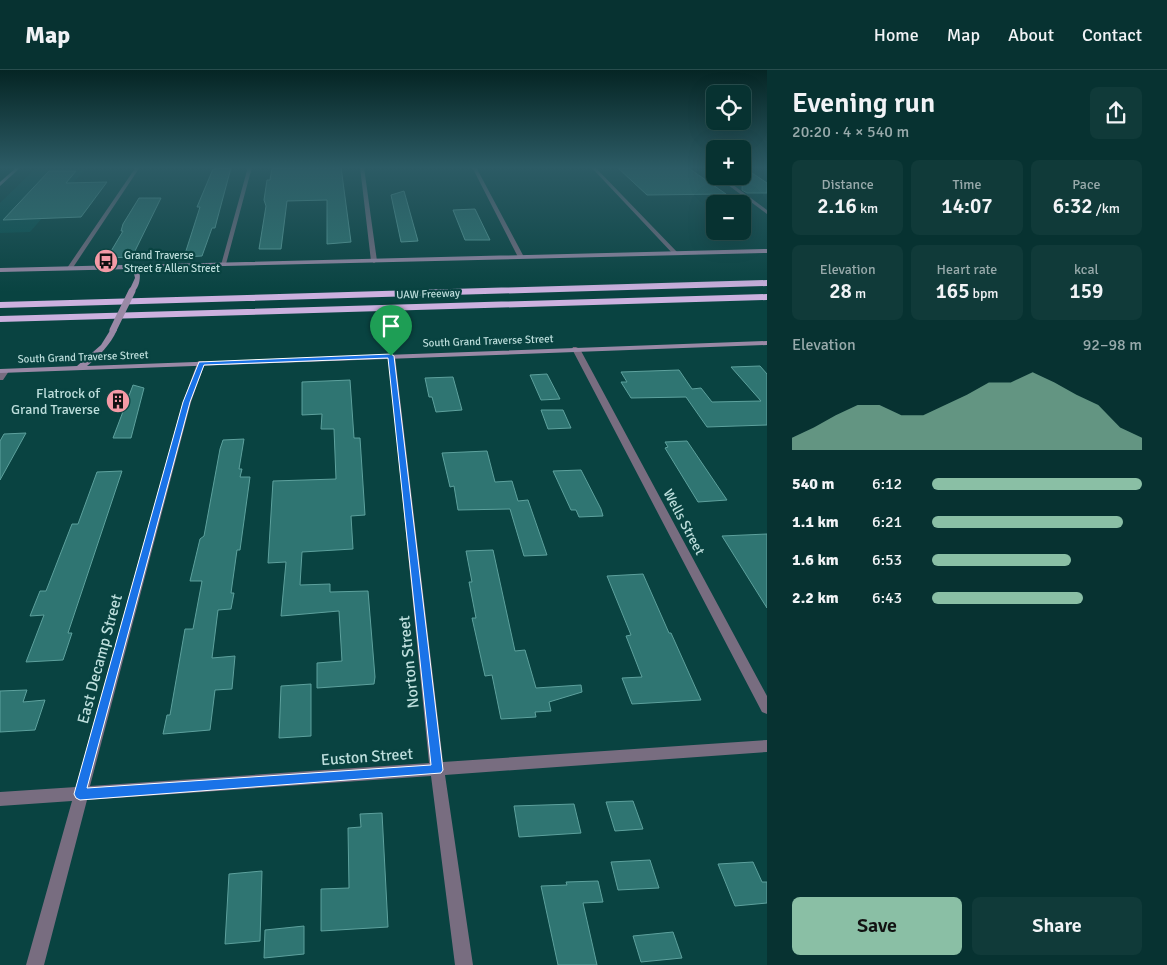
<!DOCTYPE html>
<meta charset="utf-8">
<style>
body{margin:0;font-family:Signika,sans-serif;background:#103a39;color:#f1f3f6;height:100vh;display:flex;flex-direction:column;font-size:19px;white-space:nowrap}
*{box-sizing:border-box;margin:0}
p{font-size:16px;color:#98aaab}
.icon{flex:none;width:28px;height:28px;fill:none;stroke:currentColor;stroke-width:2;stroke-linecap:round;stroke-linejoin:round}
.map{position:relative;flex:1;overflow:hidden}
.side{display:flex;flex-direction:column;background:#073231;width:400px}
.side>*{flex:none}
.fabs{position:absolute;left:706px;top:15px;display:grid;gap:10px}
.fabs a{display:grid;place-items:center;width:45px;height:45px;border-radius:8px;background:#073231;box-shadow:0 5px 20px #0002,0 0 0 1px #284d4d;font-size:25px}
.pin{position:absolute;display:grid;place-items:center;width:42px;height:42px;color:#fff;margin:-51px -21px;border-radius:50% 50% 50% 0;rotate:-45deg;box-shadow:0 0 5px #0007}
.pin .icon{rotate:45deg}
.round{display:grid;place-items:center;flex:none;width:52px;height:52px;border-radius:8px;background:#103a39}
.summary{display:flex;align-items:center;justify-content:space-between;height:85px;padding:0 25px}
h1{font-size:28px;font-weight:600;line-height:38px}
.metrics{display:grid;grid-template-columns:repeat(3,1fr);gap:8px;height:85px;padding:5px 25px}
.metrics div{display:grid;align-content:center;border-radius:8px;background:#103a39;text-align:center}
.metrics b{font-size:21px;font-weight:600}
.metrics small{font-size:14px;font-weight:400}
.metrics p{font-size:14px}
.chart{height:140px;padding:10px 25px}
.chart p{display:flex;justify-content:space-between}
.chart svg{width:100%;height:90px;margin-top:5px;fill:#8abfa5;opacity:.7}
.button{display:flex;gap:10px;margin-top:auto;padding:10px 25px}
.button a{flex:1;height:58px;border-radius:8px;background:#8abfa5;color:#111;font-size:20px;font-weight:600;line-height:58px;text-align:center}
.button a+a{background:#103a39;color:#f1f3f6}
ul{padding:0 25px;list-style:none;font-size:16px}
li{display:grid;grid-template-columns:80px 60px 1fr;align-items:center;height:38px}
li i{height:12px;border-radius:6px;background:#8abfa5}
header{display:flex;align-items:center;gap:30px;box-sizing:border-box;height:70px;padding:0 25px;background:#073231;border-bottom:1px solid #284d4d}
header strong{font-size:24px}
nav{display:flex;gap:28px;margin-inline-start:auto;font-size:18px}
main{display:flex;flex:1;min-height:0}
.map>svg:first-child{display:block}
</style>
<header>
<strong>Map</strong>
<nav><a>Home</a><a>Map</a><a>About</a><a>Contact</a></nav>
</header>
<main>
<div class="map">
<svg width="767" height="895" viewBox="0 0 767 895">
<rect width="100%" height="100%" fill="#094341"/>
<path fill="#08504e" d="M37,97h50l-57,65 -30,1v-30z"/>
<path fill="#2f7572" stroke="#5da19d" d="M341,97l10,75 -24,2v-44l-40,1 -6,48h-22l7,-43 -2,-6 3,-20h3l2,-12z
M687,97l39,27 -79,1 -29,-27z
M743,97l24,16v10h-20l-5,-3z
M231,98l-14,52 -2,8h-3l-10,28 -18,1 16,-50h-3l16,-38z
M49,101h27l-10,12 41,-1 -26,35 -78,3z
M404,121l14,50 -17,1 -10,-47z
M139,128h22l-29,59 -25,1 16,-27h-2l2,-7z
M475,139l15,31h-25l-12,-30z
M760,296l7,8v51l-60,2 -21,-30 -55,1 -10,-16h6l-6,-10 58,-2 13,19 9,-1 11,14 49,-1 -30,-34z
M547,304l13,25 -19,1 -11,-25z
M453,307l9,33 -26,2 -4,-15h-3l-4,-19z
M350,310l4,58h6l5,77 -14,1 2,33 -51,3 -2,33 30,-1v8l38,-1 7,86 -1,7 -57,4v-25l25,-2 -3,-50 -58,5 5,-54 -18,1 5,-82 63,-2 -2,-50h-13l1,-15 -20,1v-33z
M133,315l11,3 -13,50h-18z
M541,340h22l8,18 -23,1z
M26,363l-26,47v-39l4,-7z
M244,369l-5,30h3l-2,8h10l-10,73h-3l-6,43h3l-3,16 -13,1 -6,48 23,-2 -3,33 -17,1 -5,40 -47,4 4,-19h3l15,-86h8l9,-48h-12l10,-42 4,-3 16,-87 3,-9z
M687,371l40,59 -29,2 -33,-54 3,-1 -3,-5z
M487,381l8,31 17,-1 6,20 10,-1 19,55 -23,1 -14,-47 -52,1 -4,-24 -4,1 -8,-34z
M581,400l20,39 2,7 -24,1 -3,-7h-5l-18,-39z
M122,401l-54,162h4l-9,27 -37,2 18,-47 -14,1 10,-25h6l26,-67h6l19,-52z
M767,464v74l-45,-72z
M493,480l22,101 10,-1 11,38 45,-3 1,7 -33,10 2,9 -16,1 1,5 -35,2 -9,-44 -7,1 -13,-58h4l-7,-36h3l-6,-31z
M643,504l26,59h2l30,67 -69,4 -10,-26 20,-1 -16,-41 5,-1 -24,-59z
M311,614v52l-32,2 2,-52z
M27,620l-4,12 22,-2 -10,30 -35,2v-41z
M633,731l10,28 -28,2 -9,-29z
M574,734l7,29 -62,4 -5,-31z
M382,743l6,114 -67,4v-42l28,-1 -1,-60 13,-1 -1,-13z
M650,790l9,28 -41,2 -7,-28z
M753,792l9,20h5v21l-32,3 -17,-42z
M262,801l-2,70 -35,3 4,-70z
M598,811l5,21 -20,1 14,62h-39l-17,-79 26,-1 -1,-3z
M304,856v28l-40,4 1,-28z
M673,862l9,26 -41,4 -8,-26z"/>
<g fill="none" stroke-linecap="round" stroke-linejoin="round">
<path fill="#786d80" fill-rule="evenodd" d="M136,97h4l-68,102h-4l-1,-1z
M248,97h4l-26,97 -5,1z
M360,97h4l13,94 -3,2 -3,-2z
M472,97h4l48,90 -1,1 -5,-1z
M591,97h4l83,86v2h-4z
M703,97h4l8,5v3z
M716,106h5l46,34v4z
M573,277h3l4,2 187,347v18l-5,-2 -190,-363z
M388,284h3l4,2 48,406 324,-22v12l-322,23 28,190h-18l-24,-189 -344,24 -43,165h-18l46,-164 -72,5v-14l76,-5 107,-385 15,-41h6l1,2 -14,39 -101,384 339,-23z
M2,299h3l4,2 -6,9h-3v-7z"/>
<path fill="#9a89a6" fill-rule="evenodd" d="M17,97h4l-21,19v-4z
M767,179v4l-628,15c2,9 1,20 -7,25l-3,-2 6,-13 -2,-9 -133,3v-4z
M113,258l4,2c-7,15 -17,25 -30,36l680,-25v4l-767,28v-4l77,-3 24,-21 10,-16z"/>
<path fill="#ccb1df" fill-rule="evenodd" d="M767,210v6l-767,22v-6z
M767,224v6l-767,22v-6z"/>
<path stroke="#9a89a6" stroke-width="7" d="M113,260l19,-39"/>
</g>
<linearGradient id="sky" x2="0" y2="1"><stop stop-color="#052524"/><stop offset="0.44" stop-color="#2c5b65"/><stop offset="1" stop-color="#2c5b65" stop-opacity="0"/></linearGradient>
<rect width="767" height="222" fill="url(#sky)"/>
<path fill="#1a73e8" stroke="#fff" fill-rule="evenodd" d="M391,284l3,2 49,414 -2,3 -361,27 -4,-2 -2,-4 109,-392 16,-40zM388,288l43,407 -344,23 103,-386 14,-37z"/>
<defs>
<g id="bus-disc" transform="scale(1.25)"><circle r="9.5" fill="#f49aa6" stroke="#094341"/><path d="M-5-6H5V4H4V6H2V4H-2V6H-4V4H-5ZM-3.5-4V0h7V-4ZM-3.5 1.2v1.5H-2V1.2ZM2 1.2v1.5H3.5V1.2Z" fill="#111"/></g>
<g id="building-disc" transform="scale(1.25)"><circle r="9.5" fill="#f49aa6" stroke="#094341"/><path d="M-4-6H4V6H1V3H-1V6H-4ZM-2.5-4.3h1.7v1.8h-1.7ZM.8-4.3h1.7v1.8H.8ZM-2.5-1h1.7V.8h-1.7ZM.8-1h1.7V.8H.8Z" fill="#111"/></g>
</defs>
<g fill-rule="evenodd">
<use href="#bus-disc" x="106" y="191"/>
<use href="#building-disc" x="118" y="331"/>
</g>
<g text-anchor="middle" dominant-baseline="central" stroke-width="4.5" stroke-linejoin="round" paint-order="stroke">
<g font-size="11" fill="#bddedc" stroke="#094341" text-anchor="start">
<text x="124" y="185">Grand Traverse<tspan x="124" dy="13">Street &amp; Allen Street</tspan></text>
</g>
<g font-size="11" fill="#bddedc" stroke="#094341">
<text transform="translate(428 224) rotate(-2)">UAW Freeway</text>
<text transform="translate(488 271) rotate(-2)">South Grand Traverse Street</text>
<text transform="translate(83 287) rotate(-2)">South Grand Traverse Street</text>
</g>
<g font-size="14" fill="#bddedc" stroke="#094341" text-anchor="end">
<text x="100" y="323">Flatrock of<tspan x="100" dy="16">Grand Traverse</tspan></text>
</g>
<g font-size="14" fill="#bddedc" stroke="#094341">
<text transform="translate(684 452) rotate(62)">Wells Street</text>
</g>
<g font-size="16" fill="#bddedc" stroke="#094341">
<text transform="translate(100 589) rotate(-75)">East Decamp Street</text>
<text transform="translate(409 592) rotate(-96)">Norton Street</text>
<text transform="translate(367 687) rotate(-4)">Euston Street</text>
</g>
</g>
</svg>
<div class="fabs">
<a><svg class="icon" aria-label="locate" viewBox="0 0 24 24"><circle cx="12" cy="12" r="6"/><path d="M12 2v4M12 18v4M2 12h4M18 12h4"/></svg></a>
<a>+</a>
<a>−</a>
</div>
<div class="pin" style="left:391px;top:286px;background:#1e9e55"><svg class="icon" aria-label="arrive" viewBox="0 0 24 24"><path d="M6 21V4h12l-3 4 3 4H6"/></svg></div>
</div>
<section class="side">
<div class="summary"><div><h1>Evening run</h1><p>20:20 · 4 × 540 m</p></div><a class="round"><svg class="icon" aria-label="share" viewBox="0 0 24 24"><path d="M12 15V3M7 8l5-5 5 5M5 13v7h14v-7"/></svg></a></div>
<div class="metrics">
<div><p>Distance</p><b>2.16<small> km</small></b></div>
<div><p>Time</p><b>14:07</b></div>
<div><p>Pace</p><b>6:32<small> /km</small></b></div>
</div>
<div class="metrics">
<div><p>Elevation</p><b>28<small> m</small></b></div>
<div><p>Heart rate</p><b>165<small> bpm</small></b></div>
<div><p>kcal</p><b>159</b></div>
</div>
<div class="chart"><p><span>Elevation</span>92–98 m</p>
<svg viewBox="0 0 160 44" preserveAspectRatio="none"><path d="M0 44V38L10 33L20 27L30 22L40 22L50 27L60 27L70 22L80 17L90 11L100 11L110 6L120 11L130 17L140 22L150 33L160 38V44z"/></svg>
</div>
<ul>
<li><b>540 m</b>6:12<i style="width:100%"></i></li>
<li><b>1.1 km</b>6:21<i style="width:91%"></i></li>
<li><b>1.6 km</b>6:53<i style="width:66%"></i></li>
<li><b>2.2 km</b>6:43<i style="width:72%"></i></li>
</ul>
<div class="button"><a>Save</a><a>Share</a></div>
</section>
</main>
